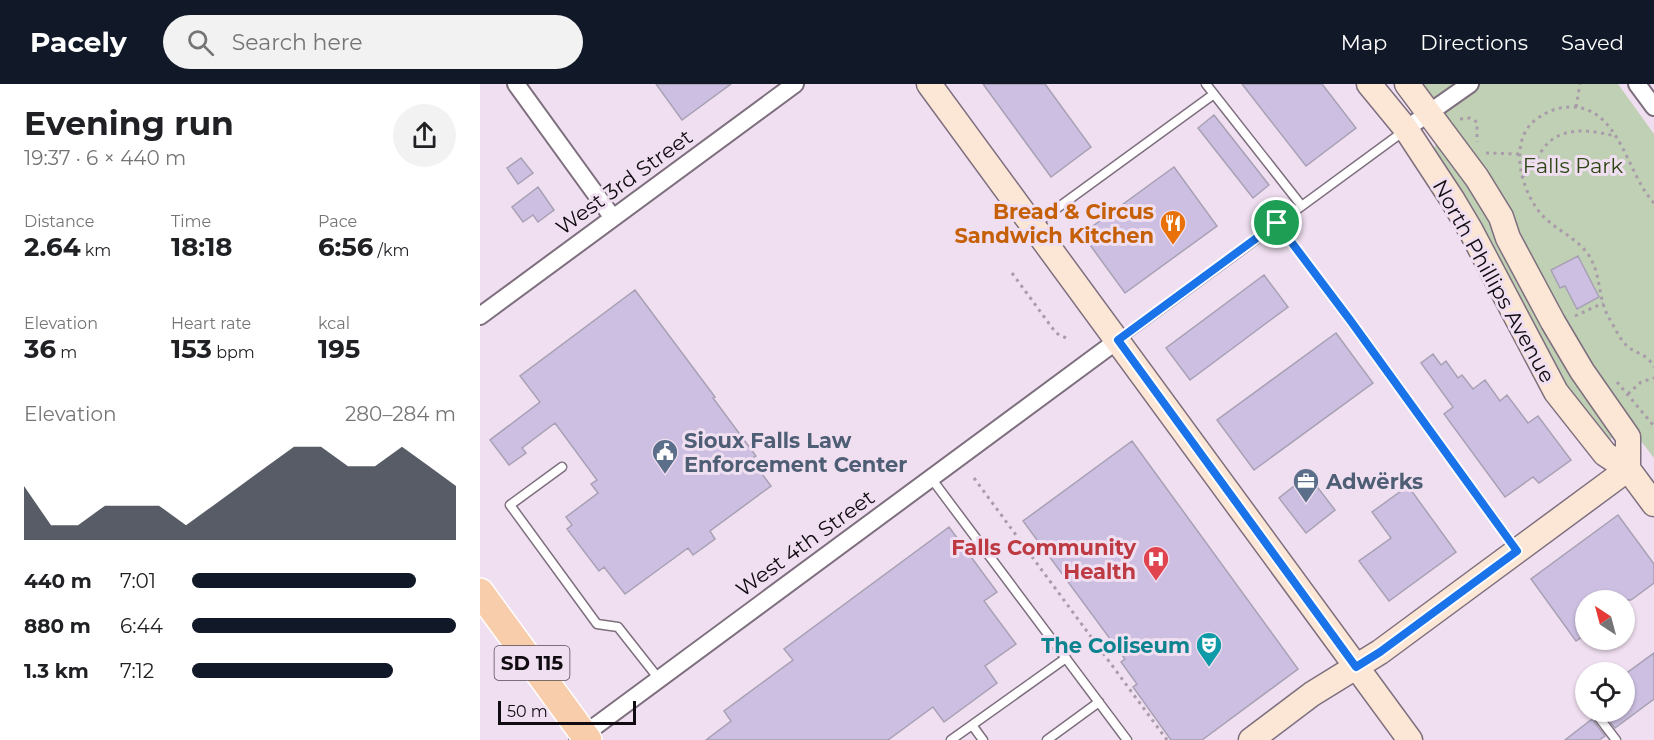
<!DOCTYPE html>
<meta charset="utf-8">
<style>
body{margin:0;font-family:Montserrat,sans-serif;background:#f2f2f2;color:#202124;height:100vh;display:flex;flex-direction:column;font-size:22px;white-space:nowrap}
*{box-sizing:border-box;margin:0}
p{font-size:20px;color:#757577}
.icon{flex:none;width:33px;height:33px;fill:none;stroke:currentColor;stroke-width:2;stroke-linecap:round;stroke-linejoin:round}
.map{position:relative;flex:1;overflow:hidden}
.sheet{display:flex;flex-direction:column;background:#fff;width:480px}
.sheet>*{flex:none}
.needle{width:39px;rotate:324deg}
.tools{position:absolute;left:1095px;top:506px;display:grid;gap:12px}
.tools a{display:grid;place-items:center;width:60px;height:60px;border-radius:50%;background:#fff;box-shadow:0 2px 4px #0004;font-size:30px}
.scale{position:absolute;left:18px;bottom:15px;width:138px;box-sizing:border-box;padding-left:6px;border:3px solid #100b10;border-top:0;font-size:16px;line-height:21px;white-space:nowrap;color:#100b10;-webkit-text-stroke:4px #f0dff0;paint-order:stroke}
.pin{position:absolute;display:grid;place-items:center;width:51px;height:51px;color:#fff;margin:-26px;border:3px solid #fff;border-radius:50%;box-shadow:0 2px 6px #0007}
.round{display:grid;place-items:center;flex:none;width:63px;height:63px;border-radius:32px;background:#f2f2f2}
.overview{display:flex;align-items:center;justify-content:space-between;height:102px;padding:0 24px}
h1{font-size:33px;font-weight:700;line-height:45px}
.stats{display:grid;grid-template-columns:repeat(3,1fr);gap:9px;height:102px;padding:6px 24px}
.stats div{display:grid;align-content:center}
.stats b{font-size:26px;font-weight:700}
.stats small{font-size:16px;font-weight:400}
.stats p{font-size:16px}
.chart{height:168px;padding:12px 24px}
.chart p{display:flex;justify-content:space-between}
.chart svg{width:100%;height:108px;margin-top:6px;fill:#111827;opacity:.7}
ul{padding:0 24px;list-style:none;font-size:20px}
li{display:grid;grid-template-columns:96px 72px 1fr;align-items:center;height:45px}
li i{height:15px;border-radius:8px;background:#111827}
header{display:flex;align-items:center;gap:36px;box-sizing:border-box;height:84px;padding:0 30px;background:#111827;color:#fff}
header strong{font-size:28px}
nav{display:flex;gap:33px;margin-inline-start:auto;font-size:21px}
.search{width:420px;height:54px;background:#f2f2f2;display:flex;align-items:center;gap:15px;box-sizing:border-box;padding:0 21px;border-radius:33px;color:#757577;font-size:22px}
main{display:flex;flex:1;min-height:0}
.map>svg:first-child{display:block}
</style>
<header>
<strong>Pacely</strong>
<div class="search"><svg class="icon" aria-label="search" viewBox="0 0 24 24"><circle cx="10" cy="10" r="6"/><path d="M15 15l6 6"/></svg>Search here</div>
<nav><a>Map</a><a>Directions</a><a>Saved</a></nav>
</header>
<main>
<section class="sheet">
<div class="overview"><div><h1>Evening run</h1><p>19:37 · 6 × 440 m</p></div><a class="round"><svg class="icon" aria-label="share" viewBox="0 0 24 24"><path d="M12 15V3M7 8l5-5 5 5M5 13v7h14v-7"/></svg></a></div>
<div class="stats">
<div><p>Distance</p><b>2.64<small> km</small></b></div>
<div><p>Time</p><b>18:18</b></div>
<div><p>Pace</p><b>6:56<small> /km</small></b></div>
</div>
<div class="stats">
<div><p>Elevation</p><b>36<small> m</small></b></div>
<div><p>Heart rate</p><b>153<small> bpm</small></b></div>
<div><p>kcal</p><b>195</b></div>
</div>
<div class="chart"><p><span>Elevation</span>280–284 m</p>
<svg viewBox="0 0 160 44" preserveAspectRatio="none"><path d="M0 44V22L10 38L20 38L30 30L40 30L50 30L60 38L70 30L80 22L90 14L100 6L110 6L120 14L130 14L140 6L150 14L160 22V44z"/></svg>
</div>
<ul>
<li><b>440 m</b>7:01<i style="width:85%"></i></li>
<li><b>880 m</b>6:44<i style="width:100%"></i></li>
<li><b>1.3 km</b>7:12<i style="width:76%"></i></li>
</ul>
</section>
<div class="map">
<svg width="1174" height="656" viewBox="0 0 1174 656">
<rect width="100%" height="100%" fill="#f0dff0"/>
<path fill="#c0d0b4" d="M937,0h201l36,50v324l-23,-30z
M957,59l24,27 154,266 -6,4 -3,-1 -38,-50 -135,-239z"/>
<path fill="#ccbfe1" stroke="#a8a1b5" stroke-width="1.5" d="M176,0h75l-49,36z
M503,0h62l46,63 -40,30z
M762,0h80l34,44 -50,38z
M734,31l55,70 -16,13 -55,-70z
M41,74l12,15 -15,11 -11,-16z
M694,83l43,59 -92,67 -43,-59z
M58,103l16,23 -16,12 -5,-7 -10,7 -11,-15z
M1098,172l21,41 -22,12 -12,-23 -5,2 -9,-18z
M784,191l24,32 -98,73 -24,-32z
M155,206l80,107 -2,1 43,58 -5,3 20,27 -61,45 5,8 -22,16 -5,-7 -63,46 -21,-27 -5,4 -32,-42 5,-4 -6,-8 32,-24 -7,-9 6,-4 -42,-57 -33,25 4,5 -17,12 -19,-25 50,-38 -20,-26z
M856,249l37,50 -119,87 -37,-50z
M953,270l8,11 5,-4 12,17 4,-3 11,14 12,-9 15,21 7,-6 21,28 10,-7 33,44 -32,23 -6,-6 -28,20 -61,-83 9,-7 -32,-44z
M652,357l166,228 -96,71h-31l-38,-53 4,-3 -16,-22 4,-3 -102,-138z
M828,391l27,35 -29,23 -27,-35z
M928,402l48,66 -67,49 -30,-40 32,-23 -19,-26z
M1138,431l36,49v19l-23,17h-45v34l-10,7 -45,-62z
M469,443l48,65 -13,9 32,43 -31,22 12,17 -53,39 -11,-15 -45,33h-182l25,-19 -7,-10 69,-51 -9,-11z
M1174,569v46l-39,29 -13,-16 22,-1v-36z
M1112,635l13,17 -6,4h-34z"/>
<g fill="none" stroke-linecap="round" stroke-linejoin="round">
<g stroke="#7e6f7e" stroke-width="11">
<path id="lane" d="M726,0l95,121
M797,139l73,97 165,228
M554,141l180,-131
M639,256l285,-209
M82,383l-52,38 87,119 21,3 41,52
M451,394l196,262
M1102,610l4,5
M1114,627l22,29
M492,641l11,15
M471,656l115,-82
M567,656l52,-38"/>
</g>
<g stroke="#7e6f7e" stroke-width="20">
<path id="street" d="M36,0l97,134
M1157,0l17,23
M926,45l64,-45
M0,232l315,-232
M98,655l540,-399"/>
</g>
<g stroke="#7e6f7e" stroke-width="27">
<path id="secondary" d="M449,0l481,656
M889,0l37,45 46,70 19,32 85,161 49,62 23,15 26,35
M927,0l70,94 24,39 7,21 45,84 29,49 46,66v32
M771,656l61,-46 68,-42 248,-183"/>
</g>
<g stroke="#fff" stroke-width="30">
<path id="primary" d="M0,508l108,148"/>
</g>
<path stroke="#a99ba9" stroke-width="3" stroke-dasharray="3 4.5" stroke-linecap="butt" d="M1096,23l4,-23
M980,35l10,-1 7,4v20
M1006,69l34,1
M1043,92c9,-8 13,-17 20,-27 17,-24 48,-19 72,-13
M1174,119c-27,-28 -34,-95 -82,-96 -12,0 -23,3 -34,11 -33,22 -16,79 8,101 14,13 30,19 42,35 14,21 9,43 21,64 5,8 10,20 17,27 9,9 21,8 28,22
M532,189l44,60 12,6
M1095,232l28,-13
M1137,298l37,44
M1148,310l13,-12 13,-4
M494,394l193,262"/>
<use href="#lane" stroke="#fff" stroke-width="8"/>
<use href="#street" stroke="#fff" stroke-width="16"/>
<use href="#secondary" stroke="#fce6d6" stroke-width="24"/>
<use href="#primary" stroke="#f8cdac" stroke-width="27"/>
</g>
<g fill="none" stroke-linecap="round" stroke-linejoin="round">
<g stroke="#fff" stroke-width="12">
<path id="route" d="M797,139l73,97 167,231 -137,101 -24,15 -238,-327z"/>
</g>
<use href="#route" stroke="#1a73e8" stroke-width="8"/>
</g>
<defs>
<g id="restaurant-pin" transform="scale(1.35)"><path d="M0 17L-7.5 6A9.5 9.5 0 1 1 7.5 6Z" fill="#e8710a" stroke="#f0dff0"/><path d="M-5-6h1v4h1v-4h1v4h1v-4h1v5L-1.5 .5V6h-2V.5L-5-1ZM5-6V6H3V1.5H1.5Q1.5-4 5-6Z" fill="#fff"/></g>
<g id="civic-pin" transform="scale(1.35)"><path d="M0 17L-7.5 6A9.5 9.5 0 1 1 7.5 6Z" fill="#5c6f8a" stroke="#f0dff0"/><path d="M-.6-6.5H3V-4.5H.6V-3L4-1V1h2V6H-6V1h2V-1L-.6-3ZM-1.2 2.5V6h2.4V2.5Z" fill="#fff"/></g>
<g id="office-pin" transform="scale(1.35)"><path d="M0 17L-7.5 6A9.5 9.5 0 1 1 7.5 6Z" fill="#5c6f8a" stroke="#f0dff0"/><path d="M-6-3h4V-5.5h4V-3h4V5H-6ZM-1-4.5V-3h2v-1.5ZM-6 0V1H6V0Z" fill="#fff"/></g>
<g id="hospital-pin" transform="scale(1.35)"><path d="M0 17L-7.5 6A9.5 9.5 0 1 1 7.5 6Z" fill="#e0444e" stroke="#f0dff0"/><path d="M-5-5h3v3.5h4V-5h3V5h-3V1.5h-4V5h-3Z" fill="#fff"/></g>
<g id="theatre-pin" transform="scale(1.35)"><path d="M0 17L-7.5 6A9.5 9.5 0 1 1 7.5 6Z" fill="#0f9aa8" stroke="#f0dff0"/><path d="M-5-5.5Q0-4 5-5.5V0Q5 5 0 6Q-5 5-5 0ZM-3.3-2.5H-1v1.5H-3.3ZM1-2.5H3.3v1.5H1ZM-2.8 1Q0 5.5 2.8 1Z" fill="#fff"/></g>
</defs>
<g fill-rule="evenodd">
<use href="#restaurant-pin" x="693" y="139"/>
<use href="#civic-pin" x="185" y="368"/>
<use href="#office-pin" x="826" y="397"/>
<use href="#hospital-pin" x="676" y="475"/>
<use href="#theatre-pin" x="729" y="561"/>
</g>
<g text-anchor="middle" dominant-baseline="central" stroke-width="6" stroke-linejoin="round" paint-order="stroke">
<rect fill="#f0dff0" stroke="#534b53" stroke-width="1.5" x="14.5" y="562" width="75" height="34" rx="4.5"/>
<g font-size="20" font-weight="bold" fill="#100b10">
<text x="52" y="579">SD 115</text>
</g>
<g font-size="21" fill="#2e4616" stroke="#f0dff0">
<text x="1093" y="81">Falls Park</text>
</g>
<g font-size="21" fill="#100b10" stroke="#f0dff0">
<text transform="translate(144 98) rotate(-36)">West 3rd Street</text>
<text transform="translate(1014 197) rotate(61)">North Phillips Avenue</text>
<text transform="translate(325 459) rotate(-36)">West 4th Street</text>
</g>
<g font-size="21" font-weight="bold" fill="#c56008" stroke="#f0dff0" text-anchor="end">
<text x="674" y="127">Bread &amp; Circus<tspan x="674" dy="24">Sandwich Kitchen</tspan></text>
</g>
<g font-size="21" font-weight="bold" fill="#4e5e75" stroke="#f0dff0" text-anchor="start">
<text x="204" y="356">Sioux Falls Law<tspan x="204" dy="24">Enforcement Center</tspan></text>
<text x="846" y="397">Adwёrks</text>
</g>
<g font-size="21" font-weight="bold" fill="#be3a42" stroke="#f0dff0" text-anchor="end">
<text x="656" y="463">Falls Community<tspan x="656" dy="24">Health</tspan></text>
</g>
<g font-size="21" font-weight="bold" fill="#0d838f" stroke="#f0dff0" text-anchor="end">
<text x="710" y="561">The Coliseum</text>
</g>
</g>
</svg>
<div class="tools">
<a><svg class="needle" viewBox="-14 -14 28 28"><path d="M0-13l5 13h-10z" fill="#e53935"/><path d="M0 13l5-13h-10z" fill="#757577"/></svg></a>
<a><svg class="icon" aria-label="locate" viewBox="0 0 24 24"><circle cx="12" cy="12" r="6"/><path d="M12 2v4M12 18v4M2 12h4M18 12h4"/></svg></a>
</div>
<div class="scale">50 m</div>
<div class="pin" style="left:797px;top:139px;background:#1e9e55"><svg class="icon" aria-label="arrive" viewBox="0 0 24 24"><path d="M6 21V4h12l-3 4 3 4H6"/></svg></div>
</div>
</main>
